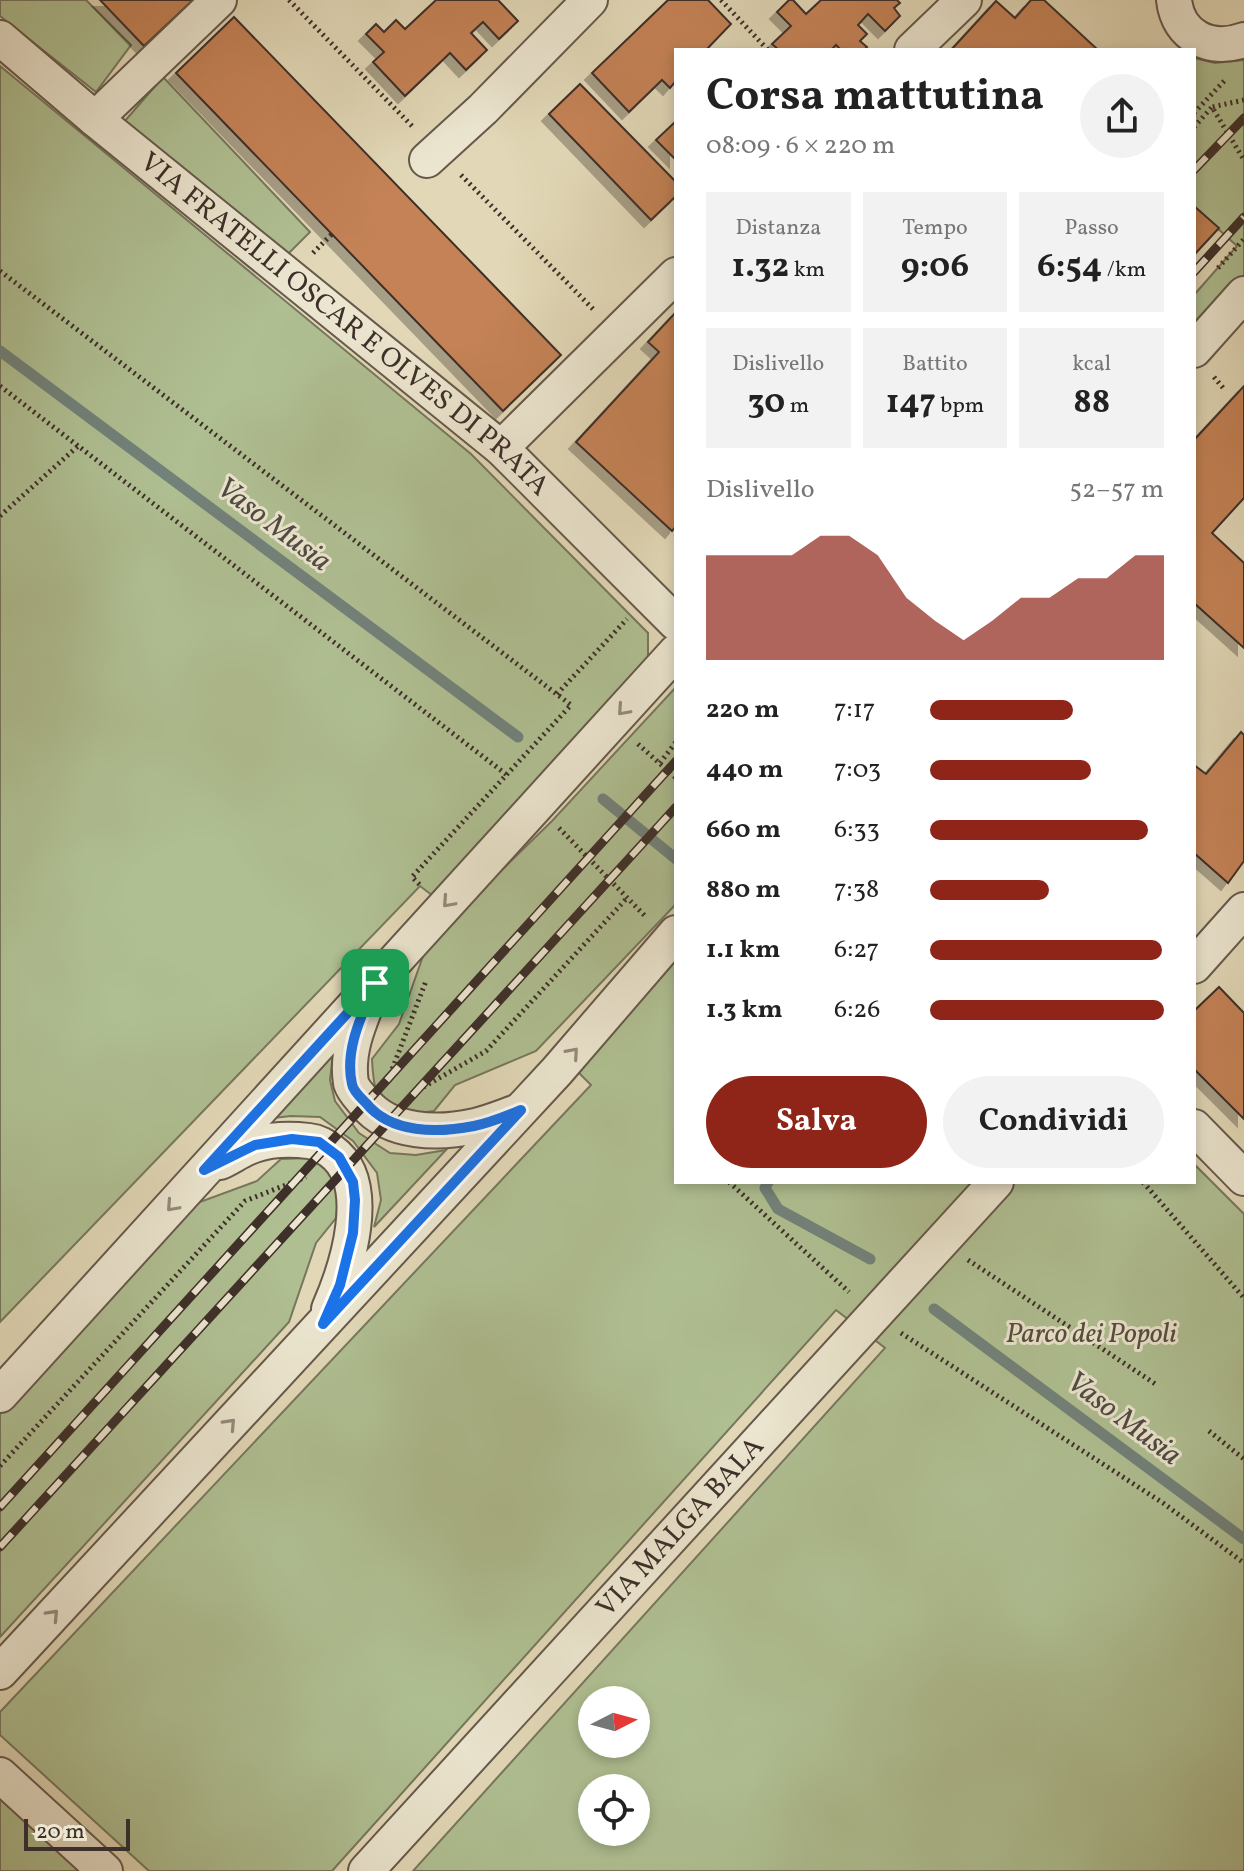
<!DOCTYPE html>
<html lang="it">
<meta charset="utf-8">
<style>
body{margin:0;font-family:Vollkorn,serif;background:#f2f2f2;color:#222;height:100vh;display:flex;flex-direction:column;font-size:30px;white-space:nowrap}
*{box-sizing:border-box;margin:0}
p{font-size:26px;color:#767676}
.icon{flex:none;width:44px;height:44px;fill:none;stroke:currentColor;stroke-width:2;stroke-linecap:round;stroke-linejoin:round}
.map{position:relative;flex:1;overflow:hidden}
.sheet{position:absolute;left:674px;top:48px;width:522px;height:1136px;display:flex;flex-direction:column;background:#fff;border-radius:0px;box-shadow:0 4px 12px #0003}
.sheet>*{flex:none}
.needle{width:52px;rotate:84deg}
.controls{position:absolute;left:578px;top:1686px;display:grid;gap:16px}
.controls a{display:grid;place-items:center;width:72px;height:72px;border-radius:50%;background:#fff;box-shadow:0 4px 12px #0003;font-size:40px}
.scale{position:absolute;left:24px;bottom:20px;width:106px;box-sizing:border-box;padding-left:8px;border:4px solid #3d2f29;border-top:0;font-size:22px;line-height:28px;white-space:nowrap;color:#3d2f29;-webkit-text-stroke:6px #ece6d0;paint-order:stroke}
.pin{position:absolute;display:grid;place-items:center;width:68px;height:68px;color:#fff;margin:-34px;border-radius:16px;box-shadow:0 4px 12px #0006}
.round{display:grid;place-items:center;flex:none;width:84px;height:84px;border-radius:42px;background:#f2f2f2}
.headline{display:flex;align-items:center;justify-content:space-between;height:136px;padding:0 32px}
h1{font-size:44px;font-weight:700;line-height:60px}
.metrics{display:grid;grid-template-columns:repeat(3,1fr);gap:12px;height:136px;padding:8px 32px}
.metrics div{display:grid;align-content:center;border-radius:0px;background:#f2f2f2;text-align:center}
.metrics b{font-size:34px;font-weight:700}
.metrics small{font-size:22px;font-weight:400}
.metrics p{font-size:22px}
.chart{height:224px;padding:16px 32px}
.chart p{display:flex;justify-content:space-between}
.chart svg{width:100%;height:144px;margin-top:8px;fill:#8f2418;opacity:.7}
.primary-button{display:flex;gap:16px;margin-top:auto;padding:16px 32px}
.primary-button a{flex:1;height:92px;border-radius:48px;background:#8f2418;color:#fff;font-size:32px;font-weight:700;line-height:92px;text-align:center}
.primary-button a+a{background:#f2f2f2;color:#222}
ul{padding:0 32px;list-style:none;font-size:26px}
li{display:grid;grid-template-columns:128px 96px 1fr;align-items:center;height:60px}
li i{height:20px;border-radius:10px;background:#8f2418}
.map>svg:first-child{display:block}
</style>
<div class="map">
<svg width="1244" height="1871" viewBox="0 0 1244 1871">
<defs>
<filter id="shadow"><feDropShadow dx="-7" dy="7" stdDeviation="0" flood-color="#0004"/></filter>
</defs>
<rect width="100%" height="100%" fill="#e2d8b7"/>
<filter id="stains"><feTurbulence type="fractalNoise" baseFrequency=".0025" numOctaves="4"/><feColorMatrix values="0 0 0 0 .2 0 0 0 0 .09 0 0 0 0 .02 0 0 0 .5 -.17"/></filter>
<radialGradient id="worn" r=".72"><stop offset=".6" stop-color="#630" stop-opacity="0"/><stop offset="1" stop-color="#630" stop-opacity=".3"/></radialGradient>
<path fill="#afbf92" stroke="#76775e" stroke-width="2" fill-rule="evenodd" d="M0,0h86l45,45 -35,47 -96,-76z
M1194,58l21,5 29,-3v219l-50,56v-40l43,-49 -43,-39z
M0,66l471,388 177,179v30l-215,233 -13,-10 -420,436z
M163,77l147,155 -27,27 -159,-137z
M676,687v217l-140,147 -81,34 -21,26c-9,1 -22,5 -32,4 -28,-4 -29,-35 -30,-56l27,-35 29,-82 124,-121z
M676,958v224h518v-18l50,50v657h-831l472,-523 -49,-38 -504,561h-183l-149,-136v-23l591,-627 -14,-14zM592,1700h44v44h-44zM592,1788h44v44h-44z
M334,1045l-4,35 5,21 24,32 31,20 26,2 30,-5 -72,77 7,-27 -4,-27 -24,-32 -33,-24 -29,-1 -26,3z
M310,1158l18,10 12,17 -4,33 -20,25 -27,79 -289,315v-228l178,-199 79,-29 24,-22z
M0,1797l79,74h-79z"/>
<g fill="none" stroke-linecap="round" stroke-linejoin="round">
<path stroke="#72827b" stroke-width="11" d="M0,351l518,386
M603,799l73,60
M768,1182l-3,6 13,21 92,50
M934,1309l310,230"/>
</g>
<path fill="#c48257" stroke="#3d2f29" stroke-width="2" filter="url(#shadow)" d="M100,0h93l-49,46z
M436,0h62l20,21 -19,18 -16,-17 -12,11 16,17 -21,20 -16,-17 -45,43 -32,-34 11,-10 -18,-18 10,-10 8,8 12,-12 9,9z
M668,0h40l23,24 -25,26h-30v31l-6,7 -8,-8 -33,32 -37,-39z
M789,0h4l13,14 15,-14h76l3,3 -6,5 6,8 -15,15 -17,-17 -10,11 9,9 -7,7 7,6 -3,3h-23l-5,-5 -5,5h-52l-7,-6 19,-18 -14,-14z
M1031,0h13l54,50h-147l45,-49 19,17z
M234,17l327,338 -58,56 -327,-338z
M580,84l96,98v14l-25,24 -102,-106z
M676,121v39l-20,-20z
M1194,206l25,22 -25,27z
M676,312v214l-4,5 -96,-89 83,-90 -11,-10z
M1244,386v112l-32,35 32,30v85l-50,-45v-163z
M1241,732l3,3v126l-16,22 -34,-30v-88l12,9z
M1219,987l25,26v106l-50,-50v-58z"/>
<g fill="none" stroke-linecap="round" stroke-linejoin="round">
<g stroke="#66594c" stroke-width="38">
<g id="minor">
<path d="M1174,0c4,37 37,52 70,40"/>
<path id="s1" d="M0,38l95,81 406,329 175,175"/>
<path d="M912,50l52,-50"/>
<path d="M95,119l124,-119"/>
<path d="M427,160l56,-51 107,-109"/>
<path d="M1194,350l50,-56"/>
<path d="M501,448l175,-173"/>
<path d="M1194,966l50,-56"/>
<path d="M369,998c-11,27 -23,55 -18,85 2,7 9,14 14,20 25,31 74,31 110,23 14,-3 28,-9 42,-14"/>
<path d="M1194,1127l50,51"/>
<path d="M220,1162c11,-5 22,-13 34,-17 17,-6 38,-6 55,-4 9,1 15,5 22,10 44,32 16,117 -2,158"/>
<path d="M0,1395l676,-743"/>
<path d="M0,1672l557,-601 119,-138"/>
<path d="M0,1775l105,96"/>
<path id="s2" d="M366,1871l630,-689"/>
</g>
</g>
<path stroke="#3d2f29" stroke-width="5" stroke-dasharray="2 4" stroke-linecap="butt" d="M289,0l125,128
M721,0l47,50
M1244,100l-32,7 32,53
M1194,113l32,-34
M1194,127l18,-20
M461,175l133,135
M313,253l19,-19
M1218,268l26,-29
M0,271l571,434 -159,172 8,8
M1214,377l10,12
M0,386l507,389
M0,516l78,-70
M557,694l70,-75
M638,744l38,34
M660,763l16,-21
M559,828l88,90
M388,1080l38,-99
M413,1093l73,-42 141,-153
M729,1182l120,110
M1143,1182l101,116
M968,1260l189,125
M901,1333l262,170 81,60
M1209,1431l35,28
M0,1466l245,-265 61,-24"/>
<use href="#minor" stroke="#ece6d0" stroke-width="34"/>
<g stroke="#3d2f29" stroke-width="9">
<path id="rail" d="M1194,170l50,-52
M1194,272l50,-55
M0,1507l676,-746
M0,1547l676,-740"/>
</g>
<use href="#rail" stroke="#ece6d0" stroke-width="6" stroke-dasharray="18" stroke-linecap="butt"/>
</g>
<defs><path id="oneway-chevron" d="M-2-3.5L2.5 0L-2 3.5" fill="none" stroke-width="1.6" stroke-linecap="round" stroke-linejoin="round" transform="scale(2)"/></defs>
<g stroke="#948a7c">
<use href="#oneway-chevron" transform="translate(623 710) rotate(132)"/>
<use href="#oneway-chevron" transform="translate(448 902) rotate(132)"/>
<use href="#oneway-chevron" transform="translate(573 1053) rotate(-49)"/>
<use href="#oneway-chevron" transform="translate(172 1206) rotate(132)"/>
<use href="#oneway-chevron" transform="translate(230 1424) rotate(-47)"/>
<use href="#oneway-chevron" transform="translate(53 1615) rotate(-47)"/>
</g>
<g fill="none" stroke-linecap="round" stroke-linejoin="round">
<g stroke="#fff" stroke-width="16">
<path id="route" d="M375,983c-12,30 -31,66 -23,101 1,7 9,14 14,19 25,31 72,30 108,23 16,-3 32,-10 47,-16l-198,214 17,-39 13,-52 2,-33 -2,-18 -14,-25 -20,-15 -27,-3 -37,6 -51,25z"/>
</g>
<use href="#route" stroke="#1a73e8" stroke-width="10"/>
</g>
<g text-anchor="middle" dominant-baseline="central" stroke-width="6" stroke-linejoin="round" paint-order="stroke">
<g font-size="28" fill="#3d2f29" stroke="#ece6d0">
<text stroke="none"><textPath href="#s1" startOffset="448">VIA FRATELLI OSCAR E OLVES DI PRATA</textPath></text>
<text stroke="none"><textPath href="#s2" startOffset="466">VIA MALGA BALA</textPath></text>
</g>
<g font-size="28" font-style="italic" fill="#544c3e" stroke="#ece6d0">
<text x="1091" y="1334">Parco dei Popoli</text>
</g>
<g font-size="30" font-style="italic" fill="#4f4b44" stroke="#ece6d0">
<text transform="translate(273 525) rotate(37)">Vaso Musia</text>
<text transform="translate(1123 1419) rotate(37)">Vaso Musia</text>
</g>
</g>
<rect width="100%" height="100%" filter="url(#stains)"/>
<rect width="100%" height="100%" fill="url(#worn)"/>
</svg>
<div class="controls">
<a><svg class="needle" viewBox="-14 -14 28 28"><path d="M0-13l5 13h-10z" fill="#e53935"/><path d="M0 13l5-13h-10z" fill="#767676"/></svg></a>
<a><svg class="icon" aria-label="locate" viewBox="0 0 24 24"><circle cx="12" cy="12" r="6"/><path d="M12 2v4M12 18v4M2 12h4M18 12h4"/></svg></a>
</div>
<div class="scale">20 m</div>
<div class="pin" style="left:375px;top:983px;background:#1e9e55"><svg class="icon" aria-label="arrive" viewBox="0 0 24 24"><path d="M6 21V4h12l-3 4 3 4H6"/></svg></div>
<section class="sheet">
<div class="headline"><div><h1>Corsa mattutina</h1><p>08:09 · 6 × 220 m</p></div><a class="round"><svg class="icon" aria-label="share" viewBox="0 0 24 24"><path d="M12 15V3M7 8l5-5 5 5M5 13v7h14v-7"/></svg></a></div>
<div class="metrics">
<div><p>Distanza</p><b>1.32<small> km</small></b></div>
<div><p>Tempo</p><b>9:06</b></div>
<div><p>Passo</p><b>6:54<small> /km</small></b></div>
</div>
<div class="metrics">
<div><p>Dislivello</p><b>30<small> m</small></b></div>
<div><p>Battito</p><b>147<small> bpm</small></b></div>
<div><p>kcal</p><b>88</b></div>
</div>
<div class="chart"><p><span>Dislivello</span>52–57 m</p>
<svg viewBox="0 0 160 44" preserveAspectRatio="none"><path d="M0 44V12L10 12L20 12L30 12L40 6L50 6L60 12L70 25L80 32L90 38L100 32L110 25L120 25L130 19L140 19L150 12L160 12V44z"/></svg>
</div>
<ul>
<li><b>220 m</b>7:17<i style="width:61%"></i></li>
<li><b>440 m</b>7:03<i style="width:69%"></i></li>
<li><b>660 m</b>6:33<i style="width:93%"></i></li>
<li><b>880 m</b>7:38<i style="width:51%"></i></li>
<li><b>1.1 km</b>6:27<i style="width:99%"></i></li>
<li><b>1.3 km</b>6:26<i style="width:100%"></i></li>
</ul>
<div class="primary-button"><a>Salva</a><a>Condividi</a></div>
</section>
</div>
